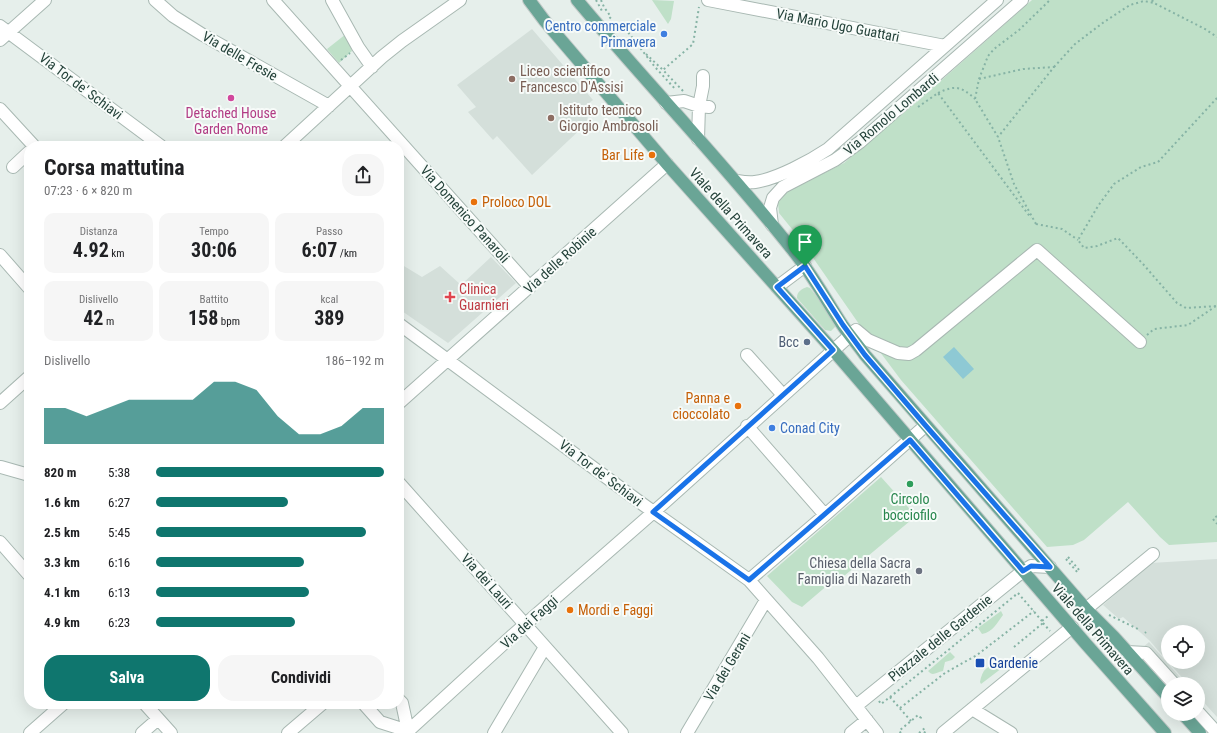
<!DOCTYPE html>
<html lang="it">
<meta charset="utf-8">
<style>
body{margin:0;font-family:"Roboto Condensed",sans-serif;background:#f6f6f6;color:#202124;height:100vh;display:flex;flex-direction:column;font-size:15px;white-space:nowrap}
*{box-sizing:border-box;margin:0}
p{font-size:13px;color:#757577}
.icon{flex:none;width:22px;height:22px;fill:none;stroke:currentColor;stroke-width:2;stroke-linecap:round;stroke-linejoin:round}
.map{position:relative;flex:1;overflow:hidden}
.panel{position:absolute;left:24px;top:141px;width:380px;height:568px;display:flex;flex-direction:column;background:#fff;border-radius:16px;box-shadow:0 4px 16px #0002}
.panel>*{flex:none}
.fabs{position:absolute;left:1161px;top:625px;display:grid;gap:8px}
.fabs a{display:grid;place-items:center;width:44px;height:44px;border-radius:50%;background:#fff;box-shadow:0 4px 16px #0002;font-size:20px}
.pin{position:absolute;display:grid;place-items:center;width:34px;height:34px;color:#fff;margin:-41px -17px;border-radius:50% 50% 50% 0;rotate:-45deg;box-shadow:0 0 4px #0007}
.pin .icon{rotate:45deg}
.round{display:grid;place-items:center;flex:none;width:42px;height:42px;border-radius:16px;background:#f6f6f6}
.summary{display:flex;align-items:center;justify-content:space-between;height:68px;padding:0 20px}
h1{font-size:22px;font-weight:700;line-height:30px}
.metrics{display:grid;grid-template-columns:repeat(3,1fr);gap:6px;height:68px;padding:4px 20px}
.metrics div{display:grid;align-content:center;border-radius:10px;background:#f6f6f6;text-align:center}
.metrics b{font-size:20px;font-weight:700}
.metrics small{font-size:11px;font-weight:400}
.metrics p{font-size:11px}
.chart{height:112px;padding:8px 20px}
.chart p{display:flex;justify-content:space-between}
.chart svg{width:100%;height:72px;margin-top:4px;fill:#0f766e;opacity:.7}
.button{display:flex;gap:8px;margin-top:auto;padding:8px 20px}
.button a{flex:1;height:46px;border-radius:16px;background:#0f766e;color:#fff;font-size:16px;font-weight:700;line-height:46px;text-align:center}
.button a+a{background:#f6f6f6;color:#202124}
ul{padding:0 20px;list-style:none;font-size:13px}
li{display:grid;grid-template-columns:64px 48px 1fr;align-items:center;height:30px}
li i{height:10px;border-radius:5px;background:#0f766e}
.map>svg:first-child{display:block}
</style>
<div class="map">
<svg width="1217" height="733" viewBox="0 0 1217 733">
<rect width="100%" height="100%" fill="#e6efeb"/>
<path fill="#d4dfda" d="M532,29l61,71 -4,3 -2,20 -55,52 -35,-39 -4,4 -25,-28 8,-5 -19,-22z
M491,257l25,26 -68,60 -49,-34v-46l23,14 18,-11 21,19z
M1217,559v158l-19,-21v-12h-10l-20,-22h30v-30h-30v30l-18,-21 -27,-24 -4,2 -16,-14 48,-42z
M1149,642l37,42h-18v9l-34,-38z"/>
<path fill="#bfe0c8" d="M652,0l22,1 -3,18 -3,5z
M1032,0h185v542l-48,3 -9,-8 -32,-35 -44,38 -11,5 -26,2 -146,-167 -42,-56 -59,-85 -21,-26 -1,-10 5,-7 4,-4 57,-29 74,-62z
M346,34l6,17 -13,12 -12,-14z
M807,287l3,1 26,34 -1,5 -4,4 -6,-1 -28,-32c0,-7 5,-9 10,-11z
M881,477l35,39 -78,65 -2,-3 -34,29 -10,-5 -25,-26z
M1001,611l2,4c-6,8 -10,17 -21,19l-4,-6z
M950,652l5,5 -3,3 -7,2 -2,9c-7,1 -10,6 -15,0z
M1000,664l2,4 -21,16 -1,-2c3,-13 6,-16 20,-18z"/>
<path fill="#8ec9d4" d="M954,347l20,22 -11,10 -20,-22z"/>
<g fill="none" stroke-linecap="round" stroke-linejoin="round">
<g stroke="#a8b8b2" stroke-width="14">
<path id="minor" d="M155,0l18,16 30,19 126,71
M273,0l257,287
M332,0l26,47 14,20
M708,0l237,46
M0,26l161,120
M0,40l45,-40
M666,103l18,-2 15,5 10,1
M0,109l34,37
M698,139l1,-33 4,-20v-10
M285,146l97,-89 20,-16 58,-41
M13,167l16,-15
M737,181c6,1 12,2 18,1 22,-3 55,-21 73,-33l169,-149
M772,225l-2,-17 3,-10 10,-11 52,-27 25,-18 162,-142
M0,255l29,33
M777,287l28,-21
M399,324l242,179 108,77 69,78 59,75
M747,355l36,40
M0,403l29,-26
M399,403l268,-239
M747,426l78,89
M1,467l28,8
M399,483l223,250
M0,542l29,33
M749,580l76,-65 100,-89
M1086,609l67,-55
M1127,652l19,1 28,31
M399,700l3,3 6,28 1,2
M145,704l26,29
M364,704l16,18 28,9
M856,706l167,-135 8,-5 19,1
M972,709l39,24
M1198,712l19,21
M30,733l33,-29
M142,733l16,-14
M288,733l34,-29
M406,733l107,-98 152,-133 191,-172 12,10 30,13 11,1 7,-4 121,-100 103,92
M494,733l51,-86
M687,733l79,-133
M851,733l16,-13
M943,733l129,-106"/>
</g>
<g stroke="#c2cac8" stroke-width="14">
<path id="major" d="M529,0l15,20 123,144 166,186 253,294 79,89
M577,0c70,84 146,162 214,248 20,24 35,52 52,78 7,10 15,19 22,29l221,254 28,28 54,60
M1183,714l17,19"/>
</g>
<path stroke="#86b3a5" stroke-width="2" stroke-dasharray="2 3" stroke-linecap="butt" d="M596,0l6,11
M601,0l3,7 7,10 -2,2 -1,-1
M1152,0l2,3 51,26 12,8
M617,31l7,-4 31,40 21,23
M646,54l17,16
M341,60l9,-7
M1054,67l21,-23 29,-22 26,-17 14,-4 10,2
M979,79l44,-10 31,-2 -56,70
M683,91l-20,-21 30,-26 6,-37
M938,93c17,-8 23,-7 37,6
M1217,98l-59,64 -17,5 -27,17 -16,22 -20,34 6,8 13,-2 21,-8 25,26 34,39 9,5 31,-2
M918,107l20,-14 93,125
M1036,224l-22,-40 -16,-47 -23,-38 4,-20 9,-23 6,-7 25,-19 31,-30
M1036,224l26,5 16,11
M1147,335l7,-6 34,-4 28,-19
M1217,516l-4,3 4,5
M1068,557l12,14
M1066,559l12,14
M1018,593l24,28
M1109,615l29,14
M1043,623l7,8
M1145,633l1,-1
M1014,647l29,-24 -1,-2 6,-5
M890,697l62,-50 66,-54
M879,701l2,3 9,-7 21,24
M900,708l45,-35 32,-18 57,-44
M901,733l-2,-2 19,-16 3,3 -2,2
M919,733l6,-5
M924,733l3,-3"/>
<use href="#minor" stroke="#fff" stroke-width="12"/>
<use href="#major" stroke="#6aa596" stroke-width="12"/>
</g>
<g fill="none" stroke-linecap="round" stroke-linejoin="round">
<g stroke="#fff" stroke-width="8">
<path id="route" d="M805,266l38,59 22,30 61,71 124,141 -19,-1 -8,5 -113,-131 -161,140 -96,-68 180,-162 -56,-63z"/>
</g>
<use href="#route" stroke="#1a73e8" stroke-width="5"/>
</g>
<g fill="#3f7fe0" stroke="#f7fbf9" stroke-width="1.5">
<circle cx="664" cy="34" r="4"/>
<circle cx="772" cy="428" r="4"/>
</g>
<g fill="#8d6e63" stroke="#f7fbf9" stroke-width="1.5">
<circle cx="512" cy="79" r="4"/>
<circle cx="551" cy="118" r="4"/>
</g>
<circle fill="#d1479c" stroke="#f7fbf9" stroke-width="1.5" cx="231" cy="98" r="4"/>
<g fill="#e8710a" stroke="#f7fbf9" stroke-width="1.5">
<circle cx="652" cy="155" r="4"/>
<circle cx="474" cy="202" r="4"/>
<circle cx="738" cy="406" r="4"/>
<circle cx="570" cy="610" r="4"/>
</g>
<path fill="#e0444e" stroke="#f7fbf9" stroke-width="1.5" d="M448 291h4v4h4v4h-4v4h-4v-4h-4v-4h4z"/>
<circle fill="#5c6f8a" stroke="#f7fbf9" stroke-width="1.5" cx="807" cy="342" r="4"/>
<circle fill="#2e9e5b" stroke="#f7fbf9" stroke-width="1.5" cx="910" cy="484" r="4"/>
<circle fill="#6b7280" stroke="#f7fbf9" stroke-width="1.5" cx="919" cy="571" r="4"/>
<rect fill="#1a4fb4" stroke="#f7fbf9" stroke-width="1.5" x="975" y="658" width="10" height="10" rx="2"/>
<g text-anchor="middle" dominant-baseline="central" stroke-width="4" stroke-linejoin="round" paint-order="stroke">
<g font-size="14" fill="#24423a" stroke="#f7fbf9">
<text transform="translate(838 25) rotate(11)">Via Mario Ugo Guattari</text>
<text transform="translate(240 56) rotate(30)">Via delle Fresie</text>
<text transform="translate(81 86) rotate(37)">Via Tor de' Schiavi</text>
<text transform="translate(891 114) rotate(-40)">Via Romolo Lombardi</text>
<text transform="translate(731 213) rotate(48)">Viale della Primavera</text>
<text transform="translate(465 214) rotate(48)">Via Domenico Panaroli</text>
<text transform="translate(560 260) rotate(-42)">Via delle Robinie</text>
<text transform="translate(601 473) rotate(37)">Via Tor de' Schiavi</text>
<text transform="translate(487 581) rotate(48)">Via dei Lauri</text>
<text transform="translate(529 622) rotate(-42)">Via dei Faggi</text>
<text transform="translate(1093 629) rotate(49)">Viale della Primavera</text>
<text transform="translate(940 638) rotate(-39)">Piazzale delle Gardenie</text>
<text transform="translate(727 667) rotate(-59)">Via dei Gerani</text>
</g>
<g font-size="14" fill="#366cbe" stroke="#f7fbf9" text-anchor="end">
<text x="656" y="26">Centro commerciale<tspan x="656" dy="16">Primavera</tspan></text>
<text x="780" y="428" text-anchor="start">Conad City</text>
</g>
<g font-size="14" fill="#785e54" stroke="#f7fbf9" text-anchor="start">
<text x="520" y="71">Liceo scientifico<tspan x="520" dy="16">Francesco D'Assisi</tspan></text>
<text x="559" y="110">Istituto tecnico<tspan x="559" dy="16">Giorgio Ambrosoli</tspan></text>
</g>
<g font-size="14" fill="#b23c85" stroke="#f7fbf9">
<text x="231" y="113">Detached House<tspan x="231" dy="16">Garden Rome</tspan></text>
</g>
<g font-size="14" fill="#c56008" stroke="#f7fbf9" text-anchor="end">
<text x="644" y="155">Bar Life</text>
<text x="482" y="202" text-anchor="start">Proloco DOL</text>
<text x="730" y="398">Panna e<tspan x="730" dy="16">cioccolato</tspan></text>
<text x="578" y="610" text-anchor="start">Mordi e Faggi</text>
</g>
<g font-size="14" fill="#be3a42" stroke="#f7fbf9" text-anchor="start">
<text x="459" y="289">Clinica<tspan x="459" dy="16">Guarnieri</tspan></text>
</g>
<g font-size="14" fill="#4e5e75" stroke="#f7fbf9" text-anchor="end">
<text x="799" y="342">Bcc</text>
</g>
<g font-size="14" fill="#27864d" stroke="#f7fbf9">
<text x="910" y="499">Circolo<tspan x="910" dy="16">bocciofilo</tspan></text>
</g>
<g font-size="14" fill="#5b616d" stroke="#f7fbf9" text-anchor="end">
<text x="911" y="563">Chiesa della Sacra<tspan x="911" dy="16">Famiglia di Nazareth</tspan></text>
</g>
<g font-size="14" fill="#164399" stroke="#f7fbf9" text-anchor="start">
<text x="989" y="663">Gardenie</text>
</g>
</g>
</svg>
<div class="fabs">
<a><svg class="icon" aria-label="locate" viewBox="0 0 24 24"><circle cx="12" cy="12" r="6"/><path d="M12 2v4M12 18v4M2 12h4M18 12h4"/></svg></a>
<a><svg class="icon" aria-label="layers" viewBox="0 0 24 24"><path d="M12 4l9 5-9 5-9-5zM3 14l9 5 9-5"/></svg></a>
</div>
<div class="pin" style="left:805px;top:266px;background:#1e9e55"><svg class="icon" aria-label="arrive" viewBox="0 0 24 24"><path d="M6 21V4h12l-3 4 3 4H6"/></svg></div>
<section class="panel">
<div class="summary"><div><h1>Corsa mattutina</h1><p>07:23 · 6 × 820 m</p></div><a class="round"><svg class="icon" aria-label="share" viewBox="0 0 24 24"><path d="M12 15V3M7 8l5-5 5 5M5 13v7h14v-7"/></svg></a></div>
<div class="metrics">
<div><p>Distanza</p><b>4.92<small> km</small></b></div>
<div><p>Tempo</p><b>30:06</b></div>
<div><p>Passo</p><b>6:07<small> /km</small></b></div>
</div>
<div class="metrics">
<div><p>Dislivello</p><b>42<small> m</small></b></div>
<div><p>Battito</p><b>158<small> bpm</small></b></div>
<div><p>kcal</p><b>389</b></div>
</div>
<div class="chart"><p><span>Dislivello</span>186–192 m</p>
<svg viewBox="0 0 160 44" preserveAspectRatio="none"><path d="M0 44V22L10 22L20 27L30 22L40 17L50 17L60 17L70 17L80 6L90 6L100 11L110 27L120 38L130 38L140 33L150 22L160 22V44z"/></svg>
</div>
<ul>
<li><b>820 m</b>5:38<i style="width:100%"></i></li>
<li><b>1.6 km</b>6:27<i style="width:58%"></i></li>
<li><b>2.5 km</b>5:45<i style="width:92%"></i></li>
<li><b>3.3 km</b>6:16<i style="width:65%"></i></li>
<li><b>4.1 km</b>6:13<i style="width:67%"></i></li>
<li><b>4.9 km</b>6:23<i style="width:61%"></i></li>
</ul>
<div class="button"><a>Salva</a><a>Condividi</a></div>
</section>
</div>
